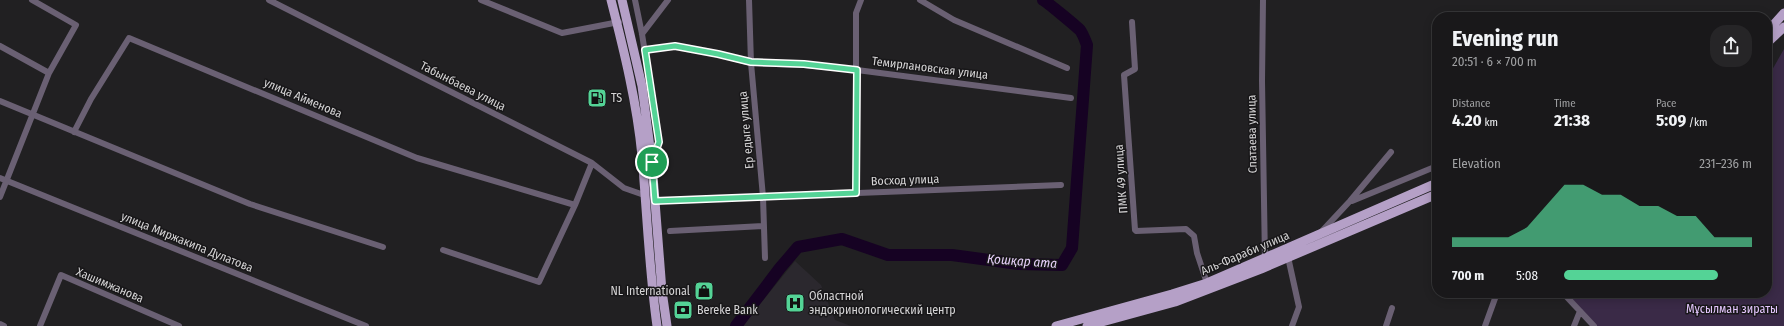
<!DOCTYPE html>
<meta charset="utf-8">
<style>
body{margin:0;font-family:"Fira Sans Condensed",sans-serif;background:#262527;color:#f1f3f6;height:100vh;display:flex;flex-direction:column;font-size:15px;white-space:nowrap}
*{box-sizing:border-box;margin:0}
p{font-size:13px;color:#9fa0a2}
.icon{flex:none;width:22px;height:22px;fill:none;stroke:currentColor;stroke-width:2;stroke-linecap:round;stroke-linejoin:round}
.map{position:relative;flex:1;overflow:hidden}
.drawer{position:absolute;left:1432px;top:12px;width:340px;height:286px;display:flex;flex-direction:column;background:#19181a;border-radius:16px;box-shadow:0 2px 10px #0003,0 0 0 1px #373739}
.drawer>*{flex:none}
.pin{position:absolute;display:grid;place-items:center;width:34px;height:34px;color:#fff;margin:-17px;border:2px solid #fff;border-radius:50%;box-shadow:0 1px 4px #0007}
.round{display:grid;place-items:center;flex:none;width:42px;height:42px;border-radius:16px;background:#262527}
.headline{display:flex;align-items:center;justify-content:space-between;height:68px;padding:0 20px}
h1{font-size:22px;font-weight:700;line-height:30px}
.stats{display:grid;grid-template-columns:repeat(3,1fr);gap:6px;height:68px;padding:4px 20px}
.stats div{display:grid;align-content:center}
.stats b{font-size:17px;font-weight:700}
.stats small{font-size:11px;font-weight:400}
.stats p{font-size:11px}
.chart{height:112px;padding:8px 20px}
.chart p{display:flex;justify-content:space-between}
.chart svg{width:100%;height:72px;margin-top:4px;fill:#54d396;opacity:.7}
ul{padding:0 20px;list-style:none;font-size:13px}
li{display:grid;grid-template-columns:64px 48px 1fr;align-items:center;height:30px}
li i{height:10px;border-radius:5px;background:#54d396}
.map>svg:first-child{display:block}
</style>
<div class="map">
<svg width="1784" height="326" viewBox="0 0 1784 326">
<rect width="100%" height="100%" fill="#212022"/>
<path fill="#2b282e" d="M795,261l26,24 14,35 16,6h-109z"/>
<path fill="#3a2a47" d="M1784,49v277h-190l-31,-33h204v-214z"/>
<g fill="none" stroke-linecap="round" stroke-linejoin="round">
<path stroke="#160223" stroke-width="12" d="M736,326l44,-58 18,-21 44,-8 46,16h64l67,9 43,1 10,-17 15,-203c-2,-5 -4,-11 -7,-15 -3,-3 -34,-29 -37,-30"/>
<path stroke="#6a6073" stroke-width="6" d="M269,0l323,163 32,25 20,7
M481,0l81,33 57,-11
M635,0l7,34 17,108 -6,19
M749,0l2,63 12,134 2,61
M920,0l34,20 113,48
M1263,0l-1,81 3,179
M1132,22l3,47 -11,6 11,155 1,1 50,-2 8,7 3,17 10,30
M642,34l26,-34
M0,46l49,27
M645,50l30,-4 43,8 33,9 53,2 53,5 214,28
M0,101l250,103 133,43
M74,132l17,-33 38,-61 288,120 158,47
M0,178l366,148
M856,193v-180l5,-13
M0,197l49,-124 27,-48 -44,-25
M655,201l406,-16
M1352,201l85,-35
M670,231l93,-5
M1322,231l28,-30 41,-49
M443,250l96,32 36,-77 17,-42
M1288,257l11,50 -7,19
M1563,293l31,33
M0,324l4,2
M40,326l21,-51 118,51
M1386,326l6,-18
M1485,326l12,-33
M1574,326l6,-15"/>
<path stroke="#b5a0c7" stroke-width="9" d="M611,0c13,51 26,103 31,156 5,57 7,113 15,170
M622,0l20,86 10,77 10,128 5,35
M1767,32l17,-19
M1767,43l17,-16
M1056,326l116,-32 35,-11 230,-100
M1087,326l88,-24 86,-33 176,-75"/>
</g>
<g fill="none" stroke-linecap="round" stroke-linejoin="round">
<g stroke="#fff" stroke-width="8">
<path id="route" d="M675,46l43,8 33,8 53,2 53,6 -1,123 -201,8 -3,-39 7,-20 -14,-92z"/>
</g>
<use href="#route" stroke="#54d396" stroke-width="5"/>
</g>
<defs>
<g id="fuel-square" transform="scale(1)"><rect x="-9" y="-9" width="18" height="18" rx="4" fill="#54d396" stroke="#181719"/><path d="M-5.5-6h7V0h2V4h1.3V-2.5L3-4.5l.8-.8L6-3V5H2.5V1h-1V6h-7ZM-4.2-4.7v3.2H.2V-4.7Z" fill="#111"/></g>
<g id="shop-square" transform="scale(1)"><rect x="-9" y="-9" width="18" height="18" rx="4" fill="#54d396" stroke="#181719"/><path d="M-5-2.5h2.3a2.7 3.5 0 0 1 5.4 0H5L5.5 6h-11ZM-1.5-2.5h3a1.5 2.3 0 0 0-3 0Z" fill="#111"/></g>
<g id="hospital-square" transform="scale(1)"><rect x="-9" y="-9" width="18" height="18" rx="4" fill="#54d396" stroke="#181719"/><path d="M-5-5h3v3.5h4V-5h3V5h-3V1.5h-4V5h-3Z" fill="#111"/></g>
<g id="bank-square" transform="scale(1)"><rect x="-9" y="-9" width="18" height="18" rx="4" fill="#54d396" stroke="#181719"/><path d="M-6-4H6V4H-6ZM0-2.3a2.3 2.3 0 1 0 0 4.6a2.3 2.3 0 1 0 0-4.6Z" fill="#111"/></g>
</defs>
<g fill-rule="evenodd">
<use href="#fuel-square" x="597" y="98"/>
<use href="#shop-square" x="704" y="291"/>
<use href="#hospital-square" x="795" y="303"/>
<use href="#bank-square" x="683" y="310"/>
</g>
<g text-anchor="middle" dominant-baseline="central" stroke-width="3" stroke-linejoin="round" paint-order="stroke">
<g font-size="12" fill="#d5d4d5" stroke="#181719">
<text transform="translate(930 68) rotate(7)">Темирлановская улица</text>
<text transform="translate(463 86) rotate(27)">Табынбаева улица</text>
<text transform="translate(303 98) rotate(23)">улица Айменова</text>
<text transform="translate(746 130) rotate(-95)">Ер едыге улица</text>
<text transform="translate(1252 134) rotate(-91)">Спатаева улица</text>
<text transform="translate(1121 179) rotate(-94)">ПМК 49 улица</text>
<text transform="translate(905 180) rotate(-2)">Восход улица</text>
<text transform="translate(187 242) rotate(22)">улица Миржакипа Дулатова</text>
<text transform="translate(1245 253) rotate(-23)">Аль-Фараби улица</text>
<text transform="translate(110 285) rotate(23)">Хашимжанова</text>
</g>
<g font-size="12" fill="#d5d4d5" stroke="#181719" text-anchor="start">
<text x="611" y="98">TS</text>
<text x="690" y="291" text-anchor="end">NL International</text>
<text x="809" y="296">Областной<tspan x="809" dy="14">эндокринологический центр</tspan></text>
<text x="697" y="310">Bereke Bank</text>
</g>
<g font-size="12" fill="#e5c7fe" stroke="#181719">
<text x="1732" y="309">Мұсылман зираты</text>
</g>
<g font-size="13" font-style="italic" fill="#e7d1fa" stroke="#181719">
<text transform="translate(1022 261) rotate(4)">Қошқар ата</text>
</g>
</g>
</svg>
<div class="pin" style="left:652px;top:162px;background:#1e9e55"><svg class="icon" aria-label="arrive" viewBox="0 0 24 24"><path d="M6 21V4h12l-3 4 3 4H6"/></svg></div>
<section class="drawer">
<div class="headline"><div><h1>Evening run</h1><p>20:51 · 6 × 700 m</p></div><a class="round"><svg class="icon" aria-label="share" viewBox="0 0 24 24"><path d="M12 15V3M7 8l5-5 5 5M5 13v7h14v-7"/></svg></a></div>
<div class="stats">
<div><p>Distance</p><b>4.20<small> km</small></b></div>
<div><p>Time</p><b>21:38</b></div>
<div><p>Pace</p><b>5:09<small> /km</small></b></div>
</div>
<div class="chart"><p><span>Elevation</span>231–236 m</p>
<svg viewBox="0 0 160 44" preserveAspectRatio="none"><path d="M0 44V38L10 38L20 38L30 38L40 32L50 19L60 6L70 6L80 12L90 12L100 19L110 19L120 25L130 25L140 38L150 38L160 38V44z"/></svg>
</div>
<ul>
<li><b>700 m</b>5:08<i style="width:82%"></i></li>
</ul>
</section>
</div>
